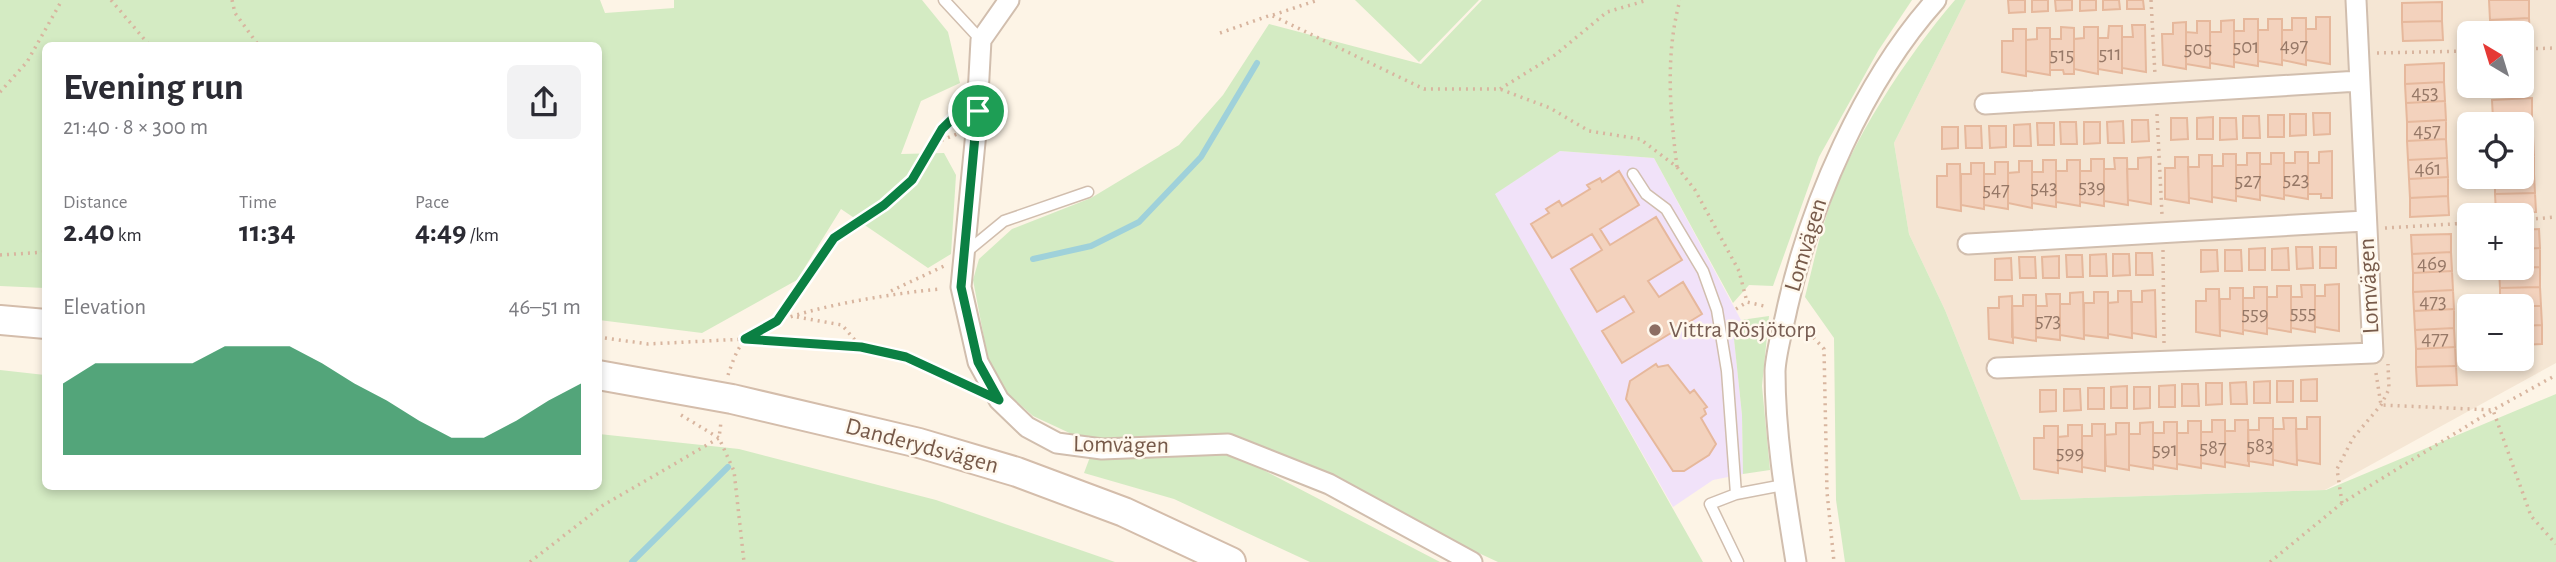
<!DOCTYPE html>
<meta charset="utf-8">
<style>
body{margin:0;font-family:"Alegreya Sans",sans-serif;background:#f2f2f3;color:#2b2b33;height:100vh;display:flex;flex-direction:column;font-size:26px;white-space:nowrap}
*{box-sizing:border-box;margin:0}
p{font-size:23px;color:#7c7c81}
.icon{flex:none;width:38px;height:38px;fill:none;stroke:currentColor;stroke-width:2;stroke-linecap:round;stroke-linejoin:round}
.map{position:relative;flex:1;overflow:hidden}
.side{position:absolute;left:42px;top:42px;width:560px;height:448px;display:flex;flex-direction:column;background:#fff;border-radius:10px;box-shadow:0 4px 10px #0003}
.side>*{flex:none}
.needle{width:46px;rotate:322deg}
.fabs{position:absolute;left:2457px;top:21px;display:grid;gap:14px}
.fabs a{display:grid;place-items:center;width:77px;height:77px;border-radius:10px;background:#fff;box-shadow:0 4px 10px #0003;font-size:35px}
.pin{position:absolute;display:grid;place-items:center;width:60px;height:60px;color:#fff;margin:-30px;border:4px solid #fff;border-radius:50%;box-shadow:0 2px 7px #0007}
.round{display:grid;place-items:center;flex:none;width:74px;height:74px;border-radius:10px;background:#f2f2f3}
.overview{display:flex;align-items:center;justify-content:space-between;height:119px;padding:0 21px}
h1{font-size:38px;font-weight:700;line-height:52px}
.figures{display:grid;grid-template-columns:repeat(3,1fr);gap:10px;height:119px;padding:7px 21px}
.figures div{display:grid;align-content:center}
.figures b{font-size:30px;font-weight:700}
.figures small{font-size:19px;font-weight:400}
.figures p{font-size:19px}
.chart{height:196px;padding:14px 21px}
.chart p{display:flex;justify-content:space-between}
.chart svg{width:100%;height:126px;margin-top:7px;fill:#0b8043;opacity:.7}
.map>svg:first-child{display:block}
</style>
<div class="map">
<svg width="2556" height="562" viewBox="0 0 2556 562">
<rect width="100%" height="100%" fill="#fdf4e6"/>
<path fill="#f5e6d4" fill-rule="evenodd" d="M1966,0h590v363l-231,127 -304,10 -76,-190 -36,-76 -15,-91zM2469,33h53v53h-53zM2469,124h53v53h-53zM2469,215h53v53h-53zM2469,306h53v53h-53z"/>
<path fill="#f1e2f9" d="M1560,151l94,7 87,162 -7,19 8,76 1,59 -30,6 -40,27 -179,-313z"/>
<path fill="#d4ebc3" d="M0,0h600l5,13 69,-5v-8h248l26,32 12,51 -39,18 -20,53 43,-1 12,22 -5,79 -23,14 -87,-59 -44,71 -95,53 -103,-13 -1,-274h-552l-1,242 -45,-2z
M1355,0h124l-60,62z
M1482,0h430l-34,51 -59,106 -46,129 -24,-1 -16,18 -79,-145 -94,-7 -65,43 208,368h-205l-272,-126 -119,9 -31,-9 -43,-20 -41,-36 -19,-100 6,-21 33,-30 79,-31 88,-53 44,-50 46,-71 152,40z
M1955,0h11l-72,143 15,91 36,76 76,190 305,-10 230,-96v168h-711l-9,-62 -2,-162 -29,-41c7,-28 13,-56 22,-83 22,-71 80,-158 128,-214z
M1769,316l-7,70 8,84 -27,4 -1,-59 -8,-76 7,-19z
M0,370l45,5 1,111h552l1,-52 140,15 197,51 179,62h-1115z
M1201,449l41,10 198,103h-130l-136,-63 -90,-26 6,-16z"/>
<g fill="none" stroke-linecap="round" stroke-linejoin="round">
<path stroke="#9fd1da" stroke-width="6" d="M1033,259l58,-13 48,-24 62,-65 56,-94
M632,562l96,-95"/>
</g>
<path fill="#f3d2bd" stroke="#e6b89c" stroke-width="2" d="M2008,0h17v12l-16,1z
M2032,0h16v11l-16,1z
M2055,0h17v10l-16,1z
M2080,0h16v10l-16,1z
M2103,0h16l1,9 -17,1z
M2127,0h16l1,9h-17z
M2489,0h40v18l-39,2z
M2442,2v19l-40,1v-19z
M2316,17h14v47l-24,-4v-31h10z
M2292,18h14v47l-24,-5v-30h10z
M2529,18l1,19h-8v-4h-32v-13z
M2244,19h14v47l-24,-4v-31h10z
M2268,19h14v46l-24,-4v-31h10z
M2234,20v47l-24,-4v-31h11v-11z
M2197,21h13v47l-24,-4v-32l11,1z
M2442,21l1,19 -40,1 -1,-19z
M2186,22v47l-23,-4 -1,-31h11v-11z
M2132,25h13l1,47 -24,-4v-31h11z
M2109,26h13v47l-24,-4v-31h10z
M2061,27l13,1v46h-10l-1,-4h-13v-31h11z
M2084,27h14v47l-24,-5v-30l10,-1z
M2037,28h13v47l-24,-4v-31l11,-1z
M2013,29h13v47l-24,-4v-31h11z
M2444,63v19l-39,2v-19z
M2444,82l1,19 -39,2 -1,-19z
M2532,98v19l-39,2 -1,-19z
M2445,101l1,19 -39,2 -1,-19z
M2313,113h17v21l-16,1z
M2290,114h16v21l-16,1z
M2268,115h16v22h-16z
M2243,116h16l1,22h-17z
M2213,117v22h-16v-21z
M2532,117l1,19 -11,1v-13h-29v-5z
M2171,118h16l1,21 -17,1z
M2220,118h16l1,21 -17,1z
M2132,120h16l1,21 -17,1z
M2446,120v19l-39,2v-19z
M2123,121l1,22h-16l-1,-21z
M2060,122h16l1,22h-16z
M2084,122h16v21l-16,1z
M2037,123h17v22h-16z
M2030,124l1,22h-17v-21z
M1965,126h16l1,22h-16z
M1989,126h17v21l-16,1z
M1942,127h16v21l-16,1z
M2533,136l1,19 -12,1v-19z
M2446,139l1,19 -39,2 -1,-19z
M2332,151v47h-11v-4h-13v-31h11v-11z
M2295,152h13v47l-24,-4v-32h11z
M2247,153h13v47l-24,-4v-31h11z
M2271,153h13v46l-24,-4v-31h11z
M2223,154h13v47l-24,-4v-31h11z
M2199,155h13v47l-23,-4 -1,-31h11z
M2534,155v19h-12v-18z
M2151,157v47l-23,-4 -1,-31h11v-11z
M2175,157h13l1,46 -24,-4v-31h10z
M2114,158h13l1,47 -24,-4v-32h11z
M2447,158l1,19 -39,2 -1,-19z
M2091,159h13v47l-24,-4v-31h11z
M2043,160h13v47l-24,-4v-31h11z
M2067,160h13v46l-24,-4v-31h11z
M2019,161h13v47l-24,-5v-30l11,-1z
M1995,162h13v47l-24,-4v-31h11z
M1971,163h13v46l-23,-4v-31h10z
M1947,164h13l1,47 -24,-4v-31h10z
M1619,171l20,34 -39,24 10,16 46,-28 26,43 -34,21 11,16 24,-15 19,32 -80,49 -20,-32 32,-19 -10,-16 -27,16 -26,-43 31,-19 -10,-16 -40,24 -21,-34 18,-11 -3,-4 13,-8 3,5 28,-17 -3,-4 13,-7 2,4z
M2522,174h12l1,19 -40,1v-17z
M2448,177v19l-38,2 -1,-19z
M2535,193l1,19 -40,1 -1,-19z
M2448,196l1,19 -39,2v-19z
M2539,229l1,19 -18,1v-19z
M2451,234v18l-39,2 -1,-19z
M2296,247h16l1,21 -16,1z
M2320,247h16v21h-16z
M2265,248v22h-16v-21z
M2288,248l1,22h-17v-21z
M2540,248v19l-41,2 23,-1v-19z
M2201,250h16l1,21 -17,1z
M2225,250h16l1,21h-17z
M2451,252l1,19 -39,2 -1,-19z
M2136,253h16l1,22h-17z
M2106,254l1,22h-17v-21z
M2113,254h16l1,21 -17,1z
M2066,255h16l1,22h-16z
M2059,256v22h-16l-1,-21z
M2019,257h16l1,21h-16z
M2011,258l1,22h-17v-21z
M2540,267v20l-40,1 -1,-19z
M2452,271l1,19 -40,2v-19z
M2339,284v47l-24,-4v-31h10v-11z
M2301,285h14v47l-24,-4v-31h11z
M2277,286h14v46l-24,-4v-31h10z
M2254,287h13v47l-24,-4v-32h11z
M2540,287l1,19h-41v-18z
M2230,288h13v46l-23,-4v-31h10z
M2206,289h13l1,47 -24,-4v-31h10z
M2155,290l1,47 -24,-4v-31h10v-11z
M2453,290l1,19 -40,2 -1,-19z
M2118,291h13l1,47 -24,-4v-31l10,-1z
M2083,292l1,47 -24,-4v-31h10v-11z
M2094,292h14v46l-24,-3v-32h10z
M2046,294h14v46l-24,-3v-31h11z
M2023,295h13v46l-24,-4v-31h11z
M2012,296l1,47 -24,-4 -1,-31h11v-11z
M2522,306h19l1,19 -20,1z
M2454,309v19l-39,2 -1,-19z
M2542,325v19l-20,1v-19z
M2454,328l1,19 -39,2 -1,-19z
M2455,347l1,19 -40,1v-18z
M1656,364l2,3 10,-2 22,28 4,-3 13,17 -3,2 2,5 -5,4 15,26 -7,11 -25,16h-11l-47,-72 4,-18z
M2456,366l1,19 -40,1 -1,-19z
M2317,379v22h-16v-21z
M2270,381v22h-16v-21z
M2277,381h16v21h-16z
M2246,382l1,22h-16l-1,-21z
M2206,383h16v21l-16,1z
M2182,384h16l1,22h-17z
M2175,385v22h-16v-21z
M2127,386v22h-16v-21z
M2134,387h16v21l-16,1z
M2088,388h16v21h-16z
M2064,389h16l1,21 -17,1z
M2040,390h16v21l-16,1z
M2307,417h13v47l-23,-4 -1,-31h11z
M2259,418h14v47l-25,-4v-31h11z
M2283,418h13l1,47 -24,-5v-31h11z
M2212,420h13v47l-24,-4v-31h11z
M2235,420h13l1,46 -24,-4v-31h10z
M2188,421h13v47l-24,-4v-31h11z
M2153,422v47l-24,-4v-31h11v-11z
M2164,422h13v47l-24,-4v-32h11z
M2116,423h13v47l-23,-4 -1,-31 11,-1z
M2092,424h13v47l-23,-4v-31h10z
M2068,425h14v47l-24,-4v-31l10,-1z
M2044,426h14v47l-24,-4v-31h10z"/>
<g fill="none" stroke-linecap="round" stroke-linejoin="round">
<g stroke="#d1beae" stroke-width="13">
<path id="service" d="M944,0l37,40
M1633,174l13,20 20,15 37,62 14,39 10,61 9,123
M965,253l39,-32 84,-29
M1738,562l-28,-58 26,-10 47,-9"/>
</g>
<g stroke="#d1beae" stroke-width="23">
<path id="minor" d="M1009,0l-28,40 -5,92 -15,155 17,75 21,38 28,27 30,16 45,6 126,-5 101,40 143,78
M1985,104l374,-23
M1968,244l397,-23
M1997,368l376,-15 -17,-353
M1796,562c-10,-62 -21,-127 -21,-191 1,-20 8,-42 12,-62 23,-105 77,-229 149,-309"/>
</g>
<g stroke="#d4bdab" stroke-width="32">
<path id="secondary" d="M0,320l46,4
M598,375l134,24 187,44 98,29 107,40 107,50"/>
</g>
<path stroke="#d8b59f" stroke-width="3.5" stroke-dasharray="2 5" stroke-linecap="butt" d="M111,0l39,46
M232,0l3,13 24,33
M2151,0l4,75
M1273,15l45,-15
M1220,33l51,-18 153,74h76l50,19 39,23 51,8 37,28 18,23 44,81 8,31 21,5
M2522,49l34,-1
M2377,53l92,-2
M1500,89l55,-34 52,-43 41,-12
M0,92l27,-30 35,-62
M2157,114l5,101
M935,143l22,-9
M1677,167c-7,-56 -12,-112 3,-167
M2522,220l34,-3
M2385,228l84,-5
M2163,250l1,94
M0,255l46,-3
M891,291l53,-25
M1736,309l11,-7
M797,317l45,8 19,22
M777,321l57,-83 50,-33 28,-25 30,-51 14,-13
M1804,327l20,22 3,143 7,70
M598,337l50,7 97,-5 116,8 45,10 62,29
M2376,373l5,32 112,5 38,106 25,28
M728,375c4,-11 8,-25 16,-34 24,-30 157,-49 197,-52
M681,415l38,23 15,33 10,91
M2342,503l-5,-34 16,-31 28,-33 8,-16 -1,-25
M530,562l72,-56 117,-68 2,-16
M2270,562l72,-59 151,-93 63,-35"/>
<use href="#service" stroke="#fff" stroke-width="10"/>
<use href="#minor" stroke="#fff" stroke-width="19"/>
<use href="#secondary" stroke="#fff" stroke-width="28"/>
</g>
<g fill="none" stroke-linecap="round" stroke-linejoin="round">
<g stroke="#fff" stroke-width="14">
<path id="route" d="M979,93l-18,194 17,75 21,38 -93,-43 -45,-10 -116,-8 32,-18 57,-83 50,-33 28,-25 30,-51z"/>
</g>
<use href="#route" stroke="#0b8043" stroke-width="9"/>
</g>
<circle fill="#8d6e63" stroke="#fff8ed" stroke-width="2.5" cx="1655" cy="330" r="7"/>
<g text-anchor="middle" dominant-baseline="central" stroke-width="5" stroke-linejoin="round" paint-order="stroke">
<g font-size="21" fill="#967867">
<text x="2294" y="45">497</text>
<text x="2246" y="46">501</text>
<text x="2198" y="48">505</text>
<text x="2110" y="53">511</text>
<text x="2062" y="54">515</text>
<text x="2425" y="92">453</text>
<text x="2427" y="130">457</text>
<text x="2428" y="168">461</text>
<text x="2296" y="179">523</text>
<text x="2248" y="180">527</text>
<text x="2092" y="186">539</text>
<text x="2044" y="187">543</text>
<text x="1996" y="189">547</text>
<text x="2432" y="263">469</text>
<text x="2433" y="301">473</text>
<text x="2303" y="312">555</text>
<text x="2255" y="313">559</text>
<text x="2048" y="320">573</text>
<text x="2435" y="338">477</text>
<text x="2260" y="445">583</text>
<text x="2213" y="447">587</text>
<text x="2165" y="449">591</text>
<text x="2070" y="452">599</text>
</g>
<g font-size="24" fill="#775a4a" stroke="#fff8ed">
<text transform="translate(1806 245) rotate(-73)">Lomvägen</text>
<text transform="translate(2369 286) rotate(-93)">Lomvägen</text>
<text transform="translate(1121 445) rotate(1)">Lomvägen</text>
<text transform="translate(922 446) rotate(15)">Danderydsvägen</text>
</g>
<g font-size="24" fill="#785e54" stroke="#fff8ed" text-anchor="start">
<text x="1669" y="330">Vittra Rösjötorp</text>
</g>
</g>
</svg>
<div class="fabs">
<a><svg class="needle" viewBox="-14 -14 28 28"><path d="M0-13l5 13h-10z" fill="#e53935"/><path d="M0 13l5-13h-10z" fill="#7c7c81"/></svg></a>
<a><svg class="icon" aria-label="locate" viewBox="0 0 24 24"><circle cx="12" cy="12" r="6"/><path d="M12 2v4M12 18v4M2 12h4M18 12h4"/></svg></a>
<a>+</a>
<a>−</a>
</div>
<div class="pin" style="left:978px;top:111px;background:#1e9e55"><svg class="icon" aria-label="arrive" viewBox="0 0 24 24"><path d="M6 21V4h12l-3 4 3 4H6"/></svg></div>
<section class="side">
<div class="overview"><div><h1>Evening run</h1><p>21:40 · 8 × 300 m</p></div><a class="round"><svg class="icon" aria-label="share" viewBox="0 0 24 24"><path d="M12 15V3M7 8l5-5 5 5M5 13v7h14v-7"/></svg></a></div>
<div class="figures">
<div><p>Distance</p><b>2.40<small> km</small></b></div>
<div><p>Time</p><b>11:34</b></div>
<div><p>Pace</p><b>4:49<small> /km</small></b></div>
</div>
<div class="chart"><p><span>Elevation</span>46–51 m</p>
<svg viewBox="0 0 160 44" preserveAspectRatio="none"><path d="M0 44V19L10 12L20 12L30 12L40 12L50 6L60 6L70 6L80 12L90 19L100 25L110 32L120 38L130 38L140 32L150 25L160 19V44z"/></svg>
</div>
</section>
</div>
